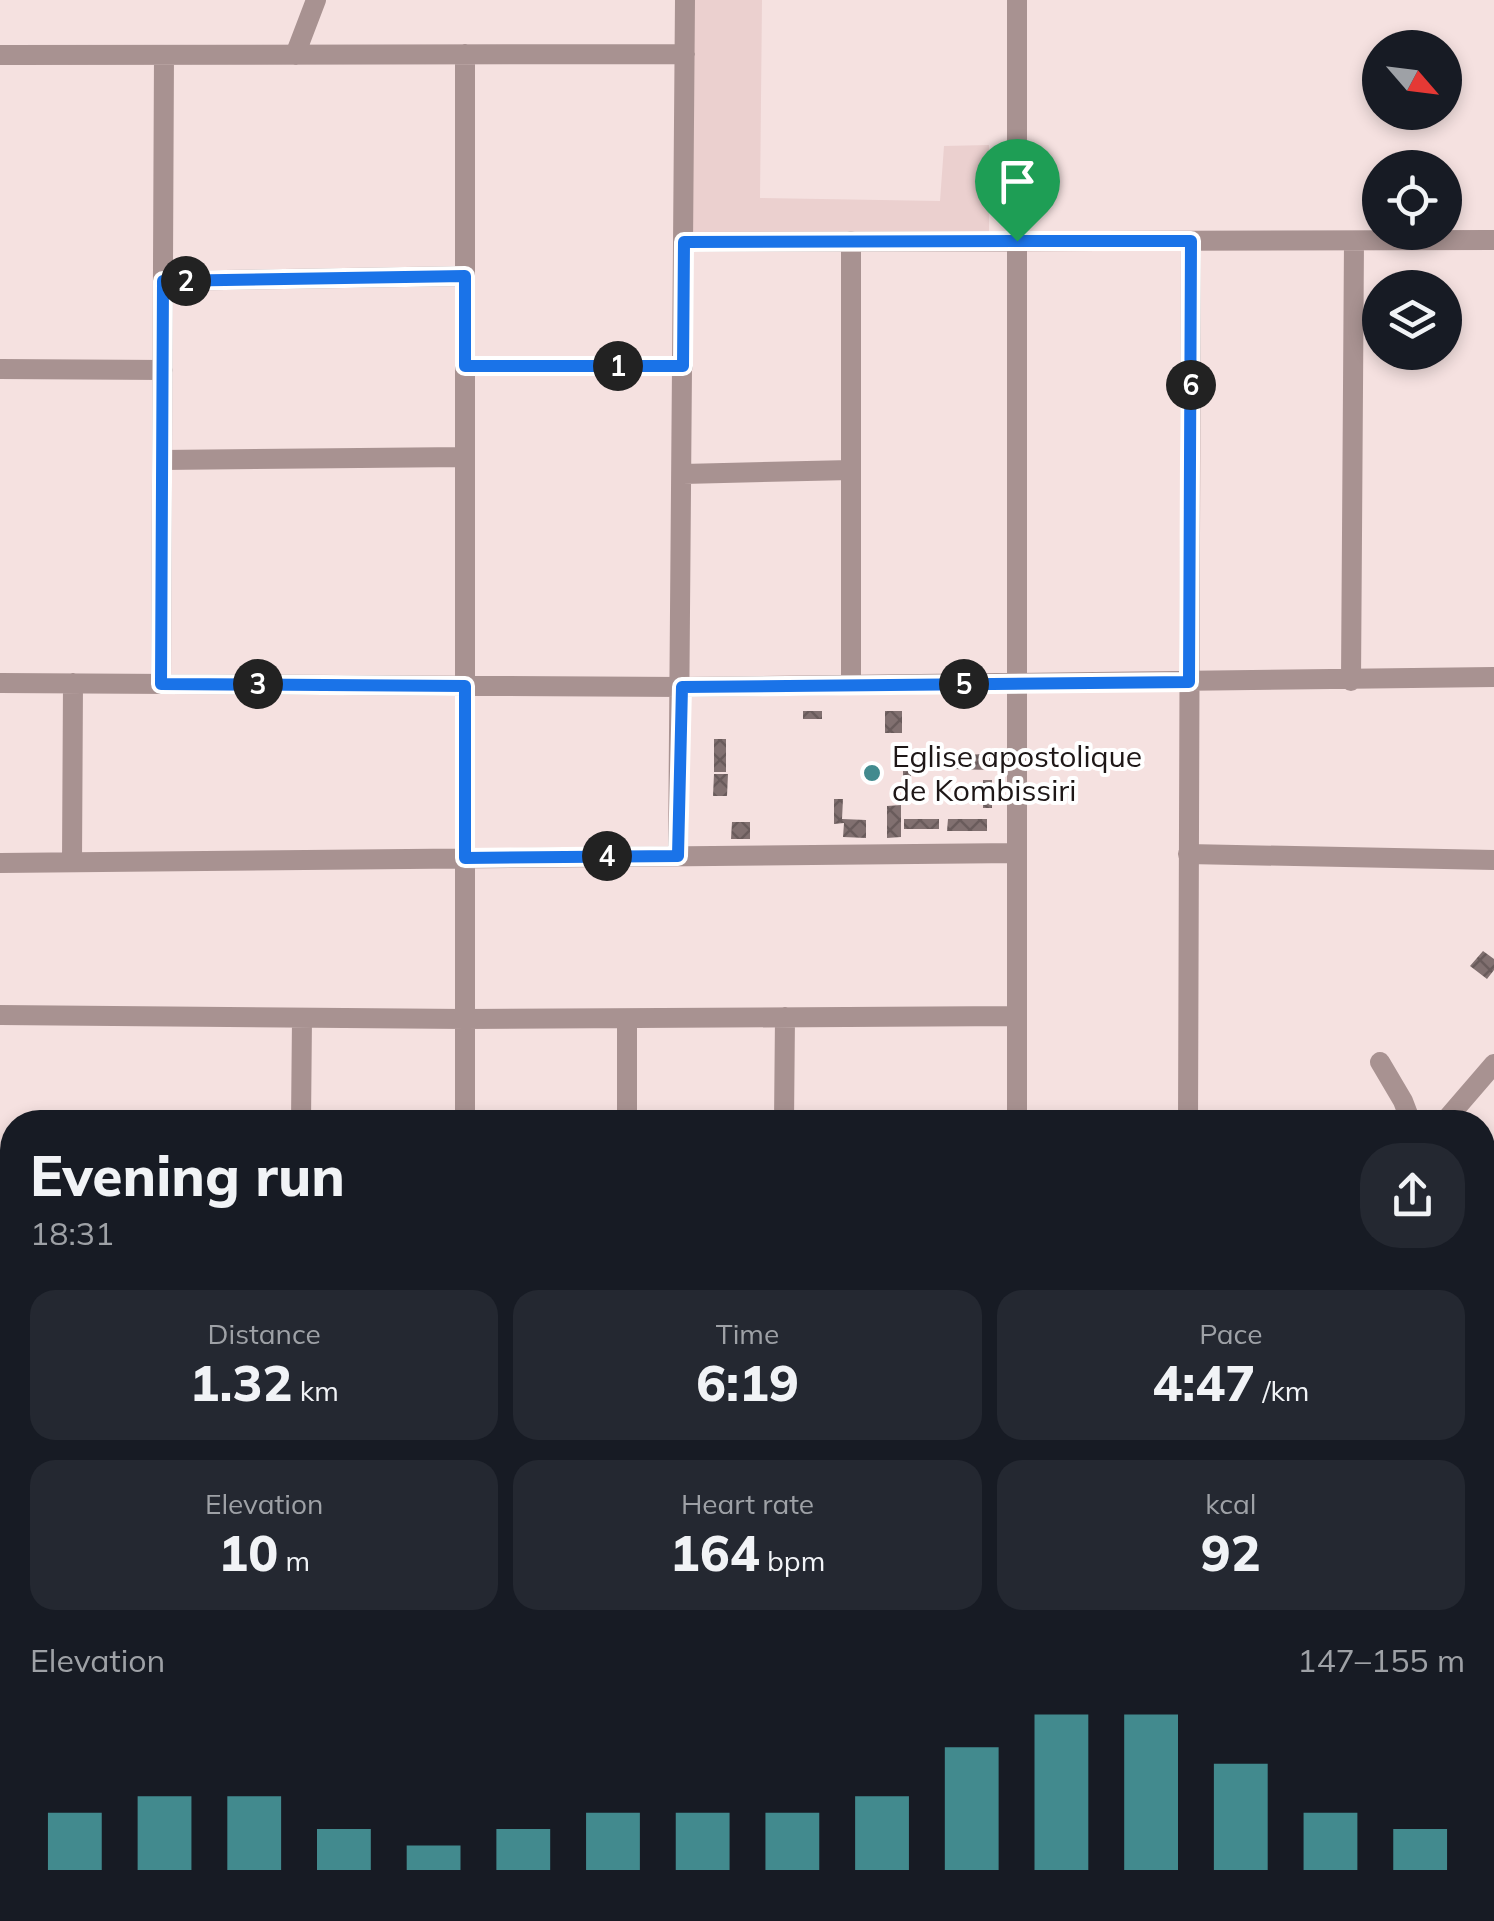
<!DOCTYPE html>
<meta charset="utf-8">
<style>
body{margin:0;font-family:Mulish,sans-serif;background:#242831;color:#f1f3f6;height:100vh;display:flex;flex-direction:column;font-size:38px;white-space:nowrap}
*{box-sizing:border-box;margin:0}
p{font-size:32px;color:#9ea1a6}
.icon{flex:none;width:55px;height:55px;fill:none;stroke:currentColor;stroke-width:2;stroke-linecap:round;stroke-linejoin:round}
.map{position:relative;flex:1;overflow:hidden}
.drawer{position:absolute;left:0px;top:1110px;width:1495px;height:812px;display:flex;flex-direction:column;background:#171b24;border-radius:40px 40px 0 0;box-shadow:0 5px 15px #0003}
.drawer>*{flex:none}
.needle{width:65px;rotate:118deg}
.buttons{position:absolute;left:1362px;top:30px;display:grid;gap:20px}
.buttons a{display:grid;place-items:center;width:100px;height:100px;border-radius:50%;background:#171b24;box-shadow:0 5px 15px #0003;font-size:50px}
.pin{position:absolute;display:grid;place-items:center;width:85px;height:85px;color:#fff;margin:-102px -42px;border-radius:50% 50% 50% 0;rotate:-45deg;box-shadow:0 0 10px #0007}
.pin .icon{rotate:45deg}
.km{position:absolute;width:50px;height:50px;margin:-25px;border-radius:50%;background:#222;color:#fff;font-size:28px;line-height:50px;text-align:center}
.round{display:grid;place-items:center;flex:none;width:105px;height:105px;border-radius:40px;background:#242831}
.headline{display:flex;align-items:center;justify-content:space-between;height:170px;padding:0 30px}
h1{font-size:55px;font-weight:800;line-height:75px}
.stats{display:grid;grid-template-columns:repeat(3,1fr);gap:15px;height:170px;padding:10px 30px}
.stats div{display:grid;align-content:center;border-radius:25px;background:#242831;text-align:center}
.stats b{font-size:50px;font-weight:800}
.stats small{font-size:28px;font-weight:400}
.stats p{font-size:28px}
.chart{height:280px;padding:20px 30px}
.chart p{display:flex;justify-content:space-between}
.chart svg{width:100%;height:180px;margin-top:10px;stroke:#428a8e;stroke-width:6}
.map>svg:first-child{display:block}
</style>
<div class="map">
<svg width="1494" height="1921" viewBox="0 0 1494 1921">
<defs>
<pattern id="building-cross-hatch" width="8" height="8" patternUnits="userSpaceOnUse" patternTransform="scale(2.5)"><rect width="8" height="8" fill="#817070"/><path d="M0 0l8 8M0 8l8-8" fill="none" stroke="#695b5b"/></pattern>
</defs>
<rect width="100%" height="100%" fill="#f5e1e0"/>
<path fill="#ebd0cf" d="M685,0h77l-2,198 180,3 4,-55 45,-1v96l-305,1z"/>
<path fill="#b68786" d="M792,1910h68l18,11h-86z"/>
<path fill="url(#building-cross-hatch)" d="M803,711h19v8h-19z
M885,711h17v22h-17z
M714,739h12v33h-12z
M990,753v17l-39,-1v-12z
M911,764v38h-8v-37z
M714,774h14l-1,22h-14z
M983,780h9v28h-9z
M834,799h9l-1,20 24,1v18l-23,-1 1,-14 -10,1z
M901,805v32l-14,1v-32z
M904,819h35v10h-35z
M948,819h39v12h-40z
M732,822h18v17h-19z
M1483,951l11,8v11l-7,9 -17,-13z"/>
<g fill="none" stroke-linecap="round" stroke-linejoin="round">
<path stroke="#a89291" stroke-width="20" d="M465,54v1068
M0,55l685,-1
M295,55l21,-55
M684,242l810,-2
M163,281l302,-5
M465,366h218
M0,369l163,1
M162,460l303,-3
M683,474l168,-4
M1351,681l3,-440
M0,683l682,4 812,-10
M161,684l3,-629
M851,685v-444
M1188,854l306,6
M678,856l7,-856
M72,862l1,-179
M0,863l1017,-10
M0,1015l465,4 552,-3
M1380,1062l23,39 8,21
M301,1122l1,-104
M627,1122v-103
M784,1122l1,-105
M1017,1122v-1122
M1188,1122l3,-881
M1444,1122l50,-58
M0,1193h12
M1482,1237l12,8
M1482,1326l12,-17
M0,1471h12
M1482,1570l12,-17
M0,1640h12
M1482,1678l12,12
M0,1738l12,11
M0,1830l12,-1
M110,1910l7,11
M387,1910l11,11
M525,1921l7,-11
M763,1921l1,-11"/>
</g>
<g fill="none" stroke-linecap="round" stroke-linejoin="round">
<g stroke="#fff" stroke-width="20">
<path id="route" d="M1017,241h174l-2,441 -507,5 -4,169 -213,2v-172l-304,-2 2,-403 302,-5v90h218l1,-124z"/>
</g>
<use href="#route" stroke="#1a73e8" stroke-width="12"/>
</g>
<circle fill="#428a8e" stroke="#fff" stroke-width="4" cx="872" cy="773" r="10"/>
<g text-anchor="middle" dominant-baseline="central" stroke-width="8" stroke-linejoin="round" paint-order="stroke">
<g font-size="30" fill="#1e1717" stroke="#fff" text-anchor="start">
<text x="892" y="756">Eglise apostolique<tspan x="892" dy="34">de Kombissiri</tspan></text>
</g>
</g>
</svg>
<div class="buttons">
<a><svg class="needle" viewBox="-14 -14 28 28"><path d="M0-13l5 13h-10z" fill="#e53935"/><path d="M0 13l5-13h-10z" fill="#9ea1a6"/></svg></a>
<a><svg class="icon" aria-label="locate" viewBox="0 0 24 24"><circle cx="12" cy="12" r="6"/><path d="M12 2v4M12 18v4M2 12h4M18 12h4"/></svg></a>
<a><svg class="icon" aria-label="layers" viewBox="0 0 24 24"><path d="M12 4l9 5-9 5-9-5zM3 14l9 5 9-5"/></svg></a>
</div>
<div class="pin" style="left:1017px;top:241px;background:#1e9e55"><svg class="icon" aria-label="arrive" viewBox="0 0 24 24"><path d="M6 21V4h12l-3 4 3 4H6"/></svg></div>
<b class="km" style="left:618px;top:366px">1</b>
<b class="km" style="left:186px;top:281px">2</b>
<b class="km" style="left:258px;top:684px">3</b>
<b class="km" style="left:607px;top:856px">4</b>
<b class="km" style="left:964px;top:684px">5</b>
<b class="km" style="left:1191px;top:385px">6</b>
<section class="drawer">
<div class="headline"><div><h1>Evening run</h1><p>18:31</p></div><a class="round"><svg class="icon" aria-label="share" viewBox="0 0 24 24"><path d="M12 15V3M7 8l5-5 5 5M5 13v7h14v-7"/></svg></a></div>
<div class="stats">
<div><p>Distance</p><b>1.32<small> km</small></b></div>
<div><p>Time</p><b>6:19</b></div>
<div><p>Pace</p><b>4:47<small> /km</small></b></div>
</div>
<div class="stats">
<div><p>Elevation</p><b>10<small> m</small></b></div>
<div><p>Heart rate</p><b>164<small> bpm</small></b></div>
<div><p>kcal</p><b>92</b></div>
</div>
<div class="chart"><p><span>Elevation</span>147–155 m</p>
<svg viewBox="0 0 160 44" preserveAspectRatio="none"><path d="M5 44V30M15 44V26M25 44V26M35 44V34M45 44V38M55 44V34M65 44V30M75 44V30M85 44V30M95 44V26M105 44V14M115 44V6M125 44V6M135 44V18M145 44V30M155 44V34"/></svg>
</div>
</section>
</div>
